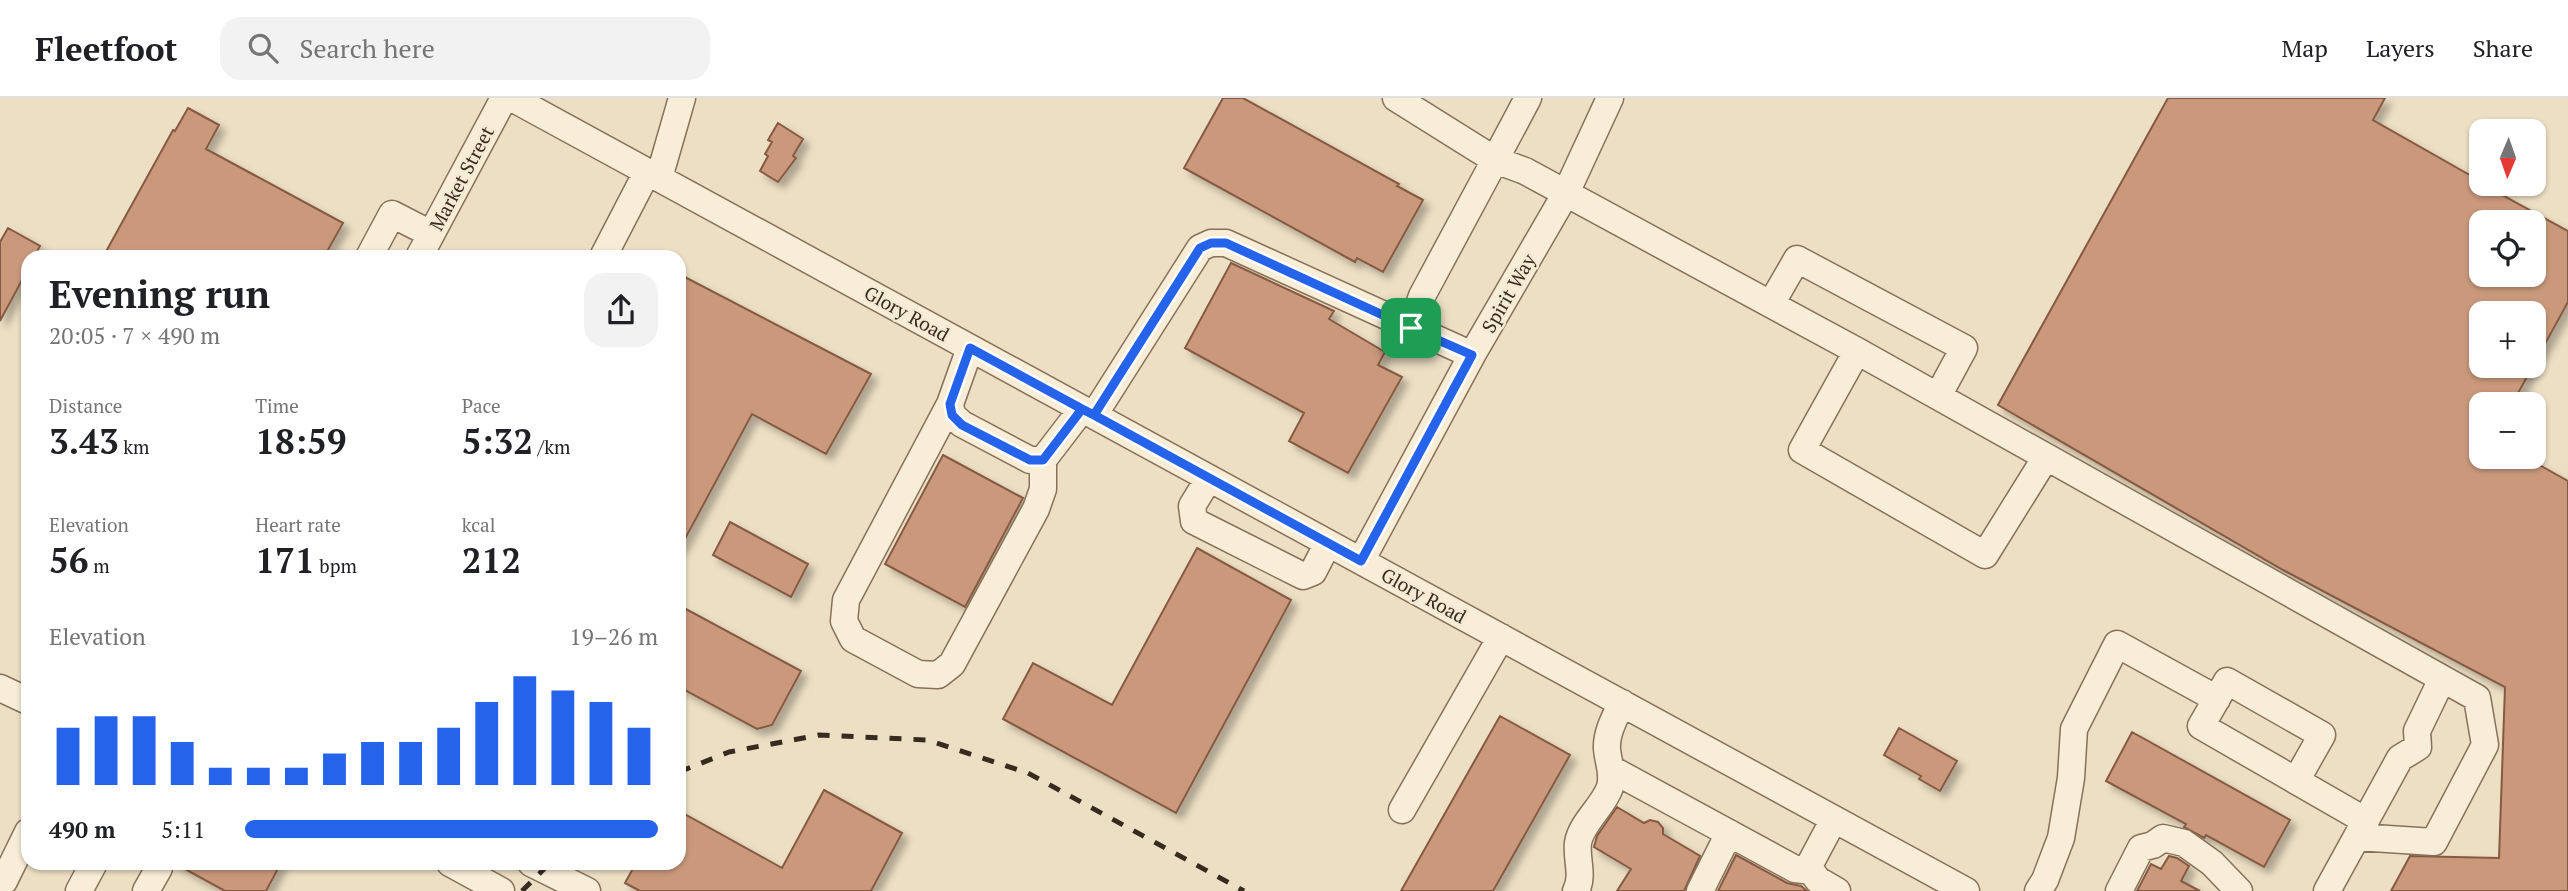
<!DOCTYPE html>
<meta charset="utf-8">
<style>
body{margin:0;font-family:"PT Serif",serif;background:#f2f2f2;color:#202124;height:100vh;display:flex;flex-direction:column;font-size:26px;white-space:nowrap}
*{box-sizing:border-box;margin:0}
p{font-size:23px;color:#757577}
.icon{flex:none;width:38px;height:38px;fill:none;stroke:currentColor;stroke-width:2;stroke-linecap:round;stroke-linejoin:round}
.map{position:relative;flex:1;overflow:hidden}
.details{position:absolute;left:21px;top:152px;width:665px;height:620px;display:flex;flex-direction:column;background:#fff;border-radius:21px;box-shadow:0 2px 5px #0004}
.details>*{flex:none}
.needle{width:46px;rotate:182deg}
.controls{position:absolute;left:2469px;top:21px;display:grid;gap:14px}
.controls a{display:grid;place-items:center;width:77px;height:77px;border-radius:14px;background:#fff;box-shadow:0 2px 5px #0004;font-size:35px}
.pin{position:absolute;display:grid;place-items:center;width:60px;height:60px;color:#fff;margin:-30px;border-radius:14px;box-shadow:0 4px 10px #0006}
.round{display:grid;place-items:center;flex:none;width:74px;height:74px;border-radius:21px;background:#f2f2f2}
.summary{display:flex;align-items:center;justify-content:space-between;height:119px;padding:0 28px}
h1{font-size:38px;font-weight:800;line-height:52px}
.figures{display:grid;grid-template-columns:repeat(3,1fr);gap:10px;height:119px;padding:7px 28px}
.figures div{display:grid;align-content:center}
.figures b{font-size:35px;font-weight:800}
.figures small{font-size:19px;font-weight:400}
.figures p{font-size:19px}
.chart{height:196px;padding:14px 28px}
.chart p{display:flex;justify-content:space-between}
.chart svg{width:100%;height:126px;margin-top:7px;stroke:#2563eb;stroke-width:6}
ul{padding:0 28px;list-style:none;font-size:23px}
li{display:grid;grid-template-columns:112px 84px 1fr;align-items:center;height:52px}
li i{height:18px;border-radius:9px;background:#2563eb}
header{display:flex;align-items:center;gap:42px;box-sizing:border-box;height:98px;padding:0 35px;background:#fff;border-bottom:2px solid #e0e0e0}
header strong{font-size:33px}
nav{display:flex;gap:38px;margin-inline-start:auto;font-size:24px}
.search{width:490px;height:63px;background:#f2f2f2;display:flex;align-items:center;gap:18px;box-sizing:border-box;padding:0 24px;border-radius:21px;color:#757577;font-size:26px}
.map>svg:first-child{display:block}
</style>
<header>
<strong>Fleetfoot</strong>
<div class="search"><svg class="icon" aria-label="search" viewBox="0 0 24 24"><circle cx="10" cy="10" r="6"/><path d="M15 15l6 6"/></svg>Search here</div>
<nav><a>Map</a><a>Layers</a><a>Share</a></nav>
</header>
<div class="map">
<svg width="2568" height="793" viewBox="0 0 2568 793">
<defs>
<filter id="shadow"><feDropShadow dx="6" dy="6" stdDeviation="3.5" flood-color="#0004"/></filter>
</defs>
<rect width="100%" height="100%" fill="#eddfc4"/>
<path fill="#ca997b" stroke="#865a42" stroke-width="2" fill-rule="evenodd" filter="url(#shadow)" d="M1223,0h20l156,86 -2,2 26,14 -40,72 -26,-14 -2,4 -171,-94z
M2168,0h217l-12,22 109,62v2l86,47v71l-34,62v-51h-52v53h51l-21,38h-30v53h43l43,24v410h-177l19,-35 89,2 6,-171 -222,-117 -285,-165zM2482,124h52v53h-52z
M188,10l31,17 -13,24 137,74 -19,34h-221l70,-127 2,1z
M778,25l25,16 -10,17 3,2 -18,24 -18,-11 8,-15 -3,-2 7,-12 -4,-2z
M8,130l32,18 -6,11h-6v12l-28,52v-79z
M1231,165l103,48 -5,8 56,33 -7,13 24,12 -54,96 -59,-32 15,-28 -119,-65z
M679,176l192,100 -45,80 -74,-40 -73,136z
M943,357l80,43 -58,109 -80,-43z
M730,424l78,42 -17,33 -78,-42z
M1197,450l94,52 -115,213 -173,-94 30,-56 79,42z
M684,510l117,63 -29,54 -15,4 -78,-42v-69z
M1500,618l70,39 -77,136h-92z
M1899,630l58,33 -17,30 -21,-12 2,-3 -37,-21z
M2132,634l158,88 -26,47 -58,-32 -2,3 -20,-11 2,-3 -80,-43z
M824,692l78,43 -31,58h-231l-15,-8 11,-20h43v-52l103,57z
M1617,709l27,16 6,-3 8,2 5,6v6l37,22 -16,35h-67l14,-22 -37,-22 3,-11z
M1736,757l51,28 14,3 6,5h-89z
M2169,758l8,2 12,8 -8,15 19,10h-63l14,-27 10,5z
M174,765h107l-15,28h-41z"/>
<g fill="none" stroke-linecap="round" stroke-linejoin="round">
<g stroke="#87715b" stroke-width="29">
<path id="minor" d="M512,0l1454,793
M1396,0l99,62 33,-62
M659,80l23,-80
M369,159l23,-43 39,20
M419,159l85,-159
M603,159l44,-85
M1771,206l26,-45 167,89 -26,48
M1411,230l11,-32 73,-136 30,11 332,180 620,347 8,47 -51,97 -77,-5
M970,250l-20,56 2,11 10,9 68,36h13l39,-51
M1857,253l-55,99 183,105 61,-98
M950,306l-104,196 -2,21 9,18 65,35 20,1 14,-11 84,-155 7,-20v-29
M1094,317l106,-167 11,-5h15l246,112
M1209,380l-17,28 2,15 109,55 10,-4 15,-29
M1361,463l111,-206 94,-162 44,-95
M0,590l28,13
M1613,672l182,99 9,1 6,-6 24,-45
M2296,683l26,-46 -95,-54 -26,45 165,95
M1402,712l99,-173
M450,765l51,28
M531,765l56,28
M1808,769l10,13 19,11
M4,783l24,-49
M79,793l15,-28
M146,793l13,-23 -1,-5
M1576,793c8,-16 0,-31 2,-48 3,-20 26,-37 32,-56 4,-15 -2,-24 -3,-38 -1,-16 8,-32 15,-46
M1700,793l29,-58
M2038,793l7,-11 16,-42 10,-60 3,-49 43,-85 100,55
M2119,793l22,-43 12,-3 10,-7 21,5 28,20 27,28
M2327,793l73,-133 18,-11 -1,-16 25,-52"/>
</g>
<use href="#minor" stroke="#f8edd7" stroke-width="26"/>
<path stroke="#372a1f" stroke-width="5" stroke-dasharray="12 12" stroke-linecap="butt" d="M679,674l50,-20 90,-17 108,5 101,33 216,118
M522,793l28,-28"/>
</g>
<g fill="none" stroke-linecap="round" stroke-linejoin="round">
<g stroke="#fff" stroke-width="14">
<path id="route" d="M1411,230l-185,-85h-15l-11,5 -106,167 -12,-6 -112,-61 -20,56 2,11 10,10 68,35h13l39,-51 12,6 267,146 111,-206 -61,-27"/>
</g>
<use href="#route" stroke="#2563eb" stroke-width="9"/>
</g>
<g text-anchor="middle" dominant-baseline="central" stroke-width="5" stroke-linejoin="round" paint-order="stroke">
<g font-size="19" fill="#372a1f" stroke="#f4ead4">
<text transform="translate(461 80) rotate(-62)">Market Street</text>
<text transform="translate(1508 195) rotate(-60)">Spirit Way</text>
<text transform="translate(907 215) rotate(29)">Glory Road</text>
<text transform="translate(1424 497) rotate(29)">Glory Road</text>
</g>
</g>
</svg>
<div class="controls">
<a><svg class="needle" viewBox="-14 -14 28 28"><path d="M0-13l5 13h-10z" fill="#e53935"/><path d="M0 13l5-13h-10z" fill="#757577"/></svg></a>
<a><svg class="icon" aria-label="locate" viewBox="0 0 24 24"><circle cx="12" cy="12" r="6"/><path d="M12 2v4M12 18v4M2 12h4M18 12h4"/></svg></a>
<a>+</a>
<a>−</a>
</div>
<div class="pin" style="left:1411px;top:230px;background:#1e9e55"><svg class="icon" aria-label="arrive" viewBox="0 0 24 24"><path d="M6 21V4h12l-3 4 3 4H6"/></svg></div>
<section class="details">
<div class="summary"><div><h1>Evening run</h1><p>20:05 · 7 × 490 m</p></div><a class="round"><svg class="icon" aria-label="share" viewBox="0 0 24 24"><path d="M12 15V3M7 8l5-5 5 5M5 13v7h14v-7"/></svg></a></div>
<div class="figures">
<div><p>Distance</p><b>3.43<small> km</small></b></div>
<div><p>Time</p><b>18:59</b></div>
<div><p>Pace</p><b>5:32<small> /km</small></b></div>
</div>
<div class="figures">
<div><p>Elevation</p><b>56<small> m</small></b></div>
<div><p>Heart rate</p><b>171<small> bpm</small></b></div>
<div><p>kcal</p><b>212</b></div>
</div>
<div class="chart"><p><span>Elevation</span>19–26 m</p>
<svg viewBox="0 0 160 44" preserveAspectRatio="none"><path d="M5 44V24M15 44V20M25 44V20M35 44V29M45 44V38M55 44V38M65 44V38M75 44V33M85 44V29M95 44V29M105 44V24M115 44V15M125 44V6M135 44V11M145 44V15M155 44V24"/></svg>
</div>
<ul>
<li><b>490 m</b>5:11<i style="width:100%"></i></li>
</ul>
</section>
</div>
